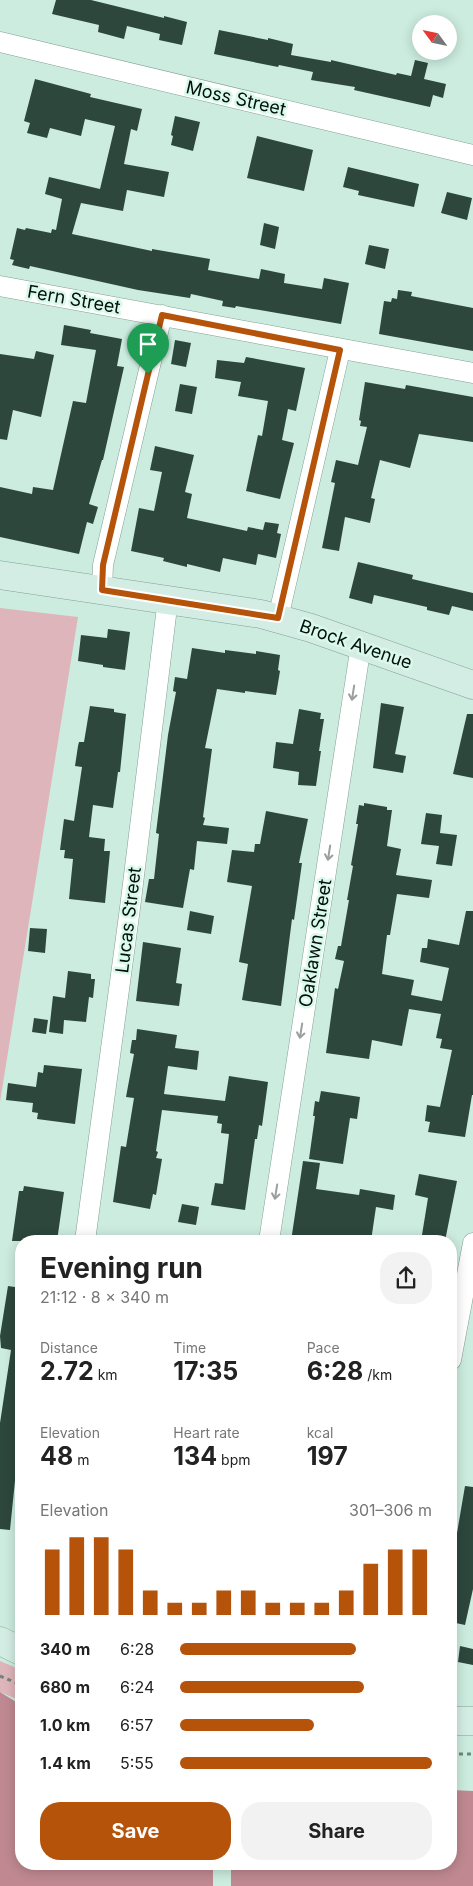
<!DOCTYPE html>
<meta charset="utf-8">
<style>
body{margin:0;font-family:Inter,sans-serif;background:#f2f2f2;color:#222;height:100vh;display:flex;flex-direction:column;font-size:19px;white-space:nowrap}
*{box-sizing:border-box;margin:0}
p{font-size:16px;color:#767676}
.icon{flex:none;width:28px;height:28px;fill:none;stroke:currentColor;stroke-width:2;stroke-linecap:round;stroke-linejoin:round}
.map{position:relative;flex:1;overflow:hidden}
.sheet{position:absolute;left:15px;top:1235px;width:442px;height:635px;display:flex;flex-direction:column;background:#fff;border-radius:20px;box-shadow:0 2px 12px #0003}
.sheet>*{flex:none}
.needle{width:32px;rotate:303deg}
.fabs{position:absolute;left:412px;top:15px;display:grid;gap:10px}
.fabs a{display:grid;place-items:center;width:45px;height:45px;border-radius:50%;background:#fff;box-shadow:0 2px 12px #0003;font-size:25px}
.pin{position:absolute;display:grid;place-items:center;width:42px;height:42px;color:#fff;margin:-51px -21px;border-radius:50% 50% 50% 0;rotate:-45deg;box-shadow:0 0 5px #0007}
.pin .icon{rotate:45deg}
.round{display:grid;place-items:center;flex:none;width:52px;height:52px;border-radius:20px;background:#f2f2f2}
.head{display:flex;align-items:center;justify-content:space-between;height:85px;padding:0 25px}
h1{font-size:28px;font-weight:700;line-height:38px}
.figures{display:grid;grid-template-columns:repeat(3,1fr);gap:8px;height:85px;padding:5px 25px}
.figures div{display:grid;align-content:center}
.figures b{font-size:25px;font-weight:700}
.figures small{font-size:14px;font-weight:400}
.figures p{font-size:14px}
.chart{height:140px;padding:10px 25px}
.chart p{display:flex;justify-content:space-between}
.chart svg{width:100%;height:90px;margin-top:5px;stroke:#b45309;stroke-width:6}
.button{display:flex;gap:10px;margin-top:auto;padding:10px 25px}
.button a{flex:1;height:58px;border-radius:20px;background:#b45309;color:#fff;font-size:20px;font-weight:700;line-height:58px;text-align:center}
.button a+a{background:#f2f2f2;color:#222}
ul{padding:0 25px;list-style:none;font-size:16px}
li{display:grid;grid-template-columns:80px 60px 1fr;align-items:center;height:38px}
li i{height:12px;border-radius:6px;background:#b45309}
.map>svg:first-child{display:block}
</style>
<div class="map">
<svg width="473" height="1886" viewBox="0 0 473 1886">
<rect width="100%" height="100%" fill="#ccecdf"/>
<path fill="#deb5ba" d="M0,608l78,9 -78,485z
M0,1661l21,9v31l-21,-9z"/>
<path fill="#c08991" d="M0,1692l21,13v159h192v22h-213z
M451,1790l22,1v95h-242v-22h220z"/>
<path fill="#2d473d" d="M56,0h35l73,18v-2l23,6 -5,23 -23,-5 1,-6 -33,-8 -3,13 -26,-7 1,-7 -47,-11z
M219,30l49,10v-2l25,6 -2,11 40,7v-2l65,15 1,-2 14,3 4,-16 13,3 -4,16 22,5 -3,14 -10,-3 -3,12 -76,-17 1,-3 -44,-7 2,-8 -34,-7 -1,2 -64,-13z
M35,79l56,15 -1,3 52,12 -5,22 -6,-2 -7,35 45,8 -5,25 -37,-7 -4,21 -42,-8 -9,31 80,17v-2l58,10 -2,11 51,9 2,-10 24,5 -1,9 38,6 2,-11 25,5 -8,41 -105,-18 -1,2 -13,-2 1,-5 -32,-7 -1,4 -52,-8 -108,-24 -1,3 -17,-4 2,-5 -4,-1 7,-31 8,2 1,-2 25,5 1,-4 4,1 6,-31 -17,-5 4,-17 51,12 15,-63 -30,-7 -4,17 -31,-8 -3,10 -20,-5 3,-10 -6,-2z
M175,116l25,6 -7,29 -22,-6 2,-9 -2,-1z
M257,136l56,14 -9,41 -57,-13z
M348,167l71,17 -5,23 -56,-12 1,-4 -16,-4z
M447,192l25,6 -5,22 -26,-7z
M264,223l15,4 -4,22 -15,-4z
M369,245l20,4 -4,20 -20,-5z
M398,290l14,2 -1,4 62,12v43l-94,-17 5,-33 7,1 1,-4 5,1z
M64,325l27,5 -1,3 32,6 -5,27 7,1 -21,93h-1l-13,44 9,3 -5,17 -6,-2 -8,32 -79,-17v-50l32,7 1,-7 20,3 20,-89 13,2 10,-53 -35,-5z
M175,340l16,3 -5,24 -15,-3z
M36,351l18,4 -13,62 -28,-7 -6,30 -7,-1v-85l34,5z
M246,357l59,11 -9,43 -8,-2 -6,31 12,3 -14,56 -34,-8 12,-56 4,1 6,-35 -30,-5 3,-14 -26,-4 2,-18 27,3z
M365,382l40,7 1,-4 67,12v45l-54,-8 -9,34 -30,-8 -9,38 4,1 -5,24 -25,-6 -6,34 -17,-3 13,-65 -4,-1 5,-22 22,5 9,-38 -7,-1 1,-5 -2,-1z
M180,384l17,3 -5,27 -17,-3z
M155,446l39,9 -9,37 7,2 -5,24 60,13 1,-4 15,3 2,-8 14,2 -2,9 4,1 -5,24 -18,-4 -2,11 -33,-7 -3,14 -33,-8v3l-24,-6 1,-3 -33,-7 8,-43 15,3 8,-39 -12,-2z
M358,562l55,13 -1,4 61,14v18l-21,-5 -3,9 -22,-5v-3l-53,-12 -2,9 -23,-6z
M108,629l22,3 -5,38 -22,-3v-2l-25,-4 3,-26 26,3z
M192,648l33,5v-3l31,4v-3l24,4 -2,15 2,1 -4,24 -31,-4v2l-28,-4 -12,59 7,1 -9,68 2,1 -2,7 26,3 -2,16 -30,-3 -3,29 -4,-1 -7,39 -38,-6 4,-23h5l5,-45 -3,-1 12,-98 8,-43 -3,-1 2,-14 12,2z
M381,703l23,4 -9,47 11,2 -3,17 -30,-5z
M90,706l24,3v3l12,2 -6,58h-2l-5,36 -20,-3 -4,32 16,2 -1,12h6l-5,52 -36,-4 4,-40 -9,-1 1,-8h-5l4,-31 10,2 8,-54 -7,-1 3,-20 1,-4h5z
M299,709l22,4 -1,6h4l-5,32h2l-5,35 -18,-1 1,-13 -26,-4 3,-26 17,2z
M467,714h6v64l-20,-4z
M364,803l23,4v3h5l-5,36 14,3 -5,26 36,5 -3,18 -32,-4 -7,41h-3l-5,39 32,6 -3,15 31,6 7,-33 -29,-6 2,-14h5l1,-9 31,6 7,-34h7v184h-1l-7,42 -37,-5 2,-10 -5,-1 2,-16 13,2 12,-57 -12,-2 2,-9 -6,-1 5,-24 -32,-5 -7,37 -30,-6 -3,19 -43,-6 9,-65 3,1 6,-28 -9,-2 3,-13h3l8,-46h-2l6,-34 -2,-1 7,-41h-2l3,-19 5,1z
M266,811l42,8 -9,44h3l-8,57 -2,-1 -11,87 -39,-6 6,-36 -9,-2 13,-76 -25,-4 5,-32 22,2 1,-8h5z
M426,813l16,2 -2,18 17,2 -5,31 -16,-2 3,-18 -18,-2z
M190,911l24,5 -3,18 -24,-4z
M30,928l17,1 -2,24 -17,-2z
M143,942l38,6 -5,35 6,1 -3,22 -43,-5z
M68,971l23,3v5h4l-2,19 -4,-1 -3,25 -22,-2 -1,14 -14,-2 4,-36 12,2z
M34,1018l14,2 -2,14 -14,-2z
M137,1029l40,6 -2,13 24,3 -2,19 -29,-4 -4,28 61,7 4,-25 39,6 -6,44 -3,-1 -2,14h-2l-10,71 -34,-5 4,-22 8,1 6,-50 -8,-1 1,-9 -5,-1 1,-7 -56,-6 -6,41 2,1 -2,6 6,1 -6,36 -3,-1 -3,15 -37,-7 8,-56 5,1 8,-49 -8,-1 8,-43 -4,-1 2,-13h4z
M44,1065l38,4 -7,55 -38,-5 1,-6 -6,-1 1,-9 -27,-3 2,-17 28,4 2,-15 5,1z
M321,1091l39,6 -3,22 -7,-1 -7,46 -34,-5 6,-43h-2l2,-15 4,1z
M303,1161l17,2 -4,26 43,6 1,-6 35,6 -2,15 -17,-3 -5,34h-14l-28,-4 -1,4h-37z
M419,1174l38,7 -12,60h-24l7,-43 -13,-3z
M24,1186l40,6 -7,49h-45l7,-50h4z
M182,1204l17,3 -3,18 -18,-3z
M8,1286l13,2v156l-1,17h-3l-7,69 -10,-1v-106l11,-73 -10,-2 -1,-12z
M465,1486l8,1v102l-8,36 -14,-3v-78l2,-12 4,1z
M460,1646l13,3v16l-15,-3z"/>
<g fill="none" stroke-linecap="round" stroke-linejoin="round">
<g stroke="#83a094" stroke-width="21">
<path id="street" d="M0,42l473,113
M0,286l473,87
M102,590l1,-25 59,-250
M278,618l62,-268
M85,1241l45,-333 38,-309
M269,1241l92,-596
M451,1360l22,-117"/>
</g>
<g stroke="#83a094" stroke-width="29">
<path id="secondary" d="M0,575l261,39 50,14 162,57
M0,1641l21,10
M451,1721h22"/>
</g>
<path stroke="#70857d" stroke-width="3" stroke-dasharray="4 4" stroke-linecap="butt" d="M0,1676l21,9
M451,1754h22"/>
<use href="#street" stroke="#fff" stroke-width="20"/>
<use href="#secondary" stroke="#d4ede4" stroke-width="28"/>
</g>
<defs><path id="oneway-shaft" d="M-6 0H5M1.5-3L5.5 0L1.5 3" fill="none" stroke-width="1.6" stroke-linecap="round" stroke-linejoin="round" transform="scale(1.25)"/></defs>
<g stroke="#9b9f9d">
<use href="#oneway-shaft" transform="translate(353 693) rotate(99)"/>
<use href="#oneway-shaft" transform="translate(329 853) rotate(99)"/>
<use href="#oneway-shaft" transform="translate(301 1031) rotate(99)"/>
<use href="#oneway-shaft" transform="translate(276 1192) rotate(99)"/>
</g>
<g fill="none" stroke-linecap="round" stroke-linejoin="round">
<g stroke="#fff" stroke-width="10">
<path id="route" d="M162,315l178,35 -62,268 -176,-28 1,-25z"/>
</g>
<use href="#route" stroke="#b45309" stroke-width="6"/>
</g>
<g text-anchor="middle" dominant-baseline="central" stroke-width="5" stroke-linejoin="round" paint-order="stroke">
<g font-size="18" fill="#050f0b" stroke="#d9f9ec">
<text transform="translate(236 98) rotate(13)">Moss Street</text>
<text transform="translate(74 299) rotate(10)">Fern Street</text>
<text transform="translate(356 644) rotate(19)">Brock Avenue</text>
<text transform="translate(128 920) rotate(-83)">Lucas Street</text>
<text transform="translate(315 943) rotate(-81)">Oaklawn Street</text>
</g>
</g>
</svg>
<div class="fabs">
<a><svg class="needle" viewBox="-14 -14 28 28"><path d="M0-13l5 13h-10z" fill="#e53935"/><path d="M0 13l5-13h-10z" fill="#767676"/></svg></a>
</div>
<div class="pin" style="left:148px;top:374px;background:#1e9e55"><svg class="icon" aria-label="arrive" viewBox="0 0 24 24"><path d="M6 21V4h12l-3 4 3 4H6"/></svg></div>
<section class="sheet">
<div class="head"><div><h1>Evening run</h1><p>21:12 · 8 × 340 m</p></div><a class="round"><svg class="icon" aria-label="share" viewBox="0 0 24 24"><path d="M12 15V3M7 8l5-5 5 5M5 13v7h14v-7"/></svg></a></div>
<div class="figures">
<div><p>Distance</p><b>2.72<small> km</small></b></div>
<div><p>Time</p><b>17:35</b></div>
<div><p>Pace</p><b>6:28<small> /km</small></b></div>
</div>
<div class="figures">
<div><p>Elevation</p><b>48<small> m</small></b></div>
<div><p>Heart rate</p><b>134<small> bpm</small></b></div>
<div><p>kcal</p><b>197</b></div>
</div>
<div class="chart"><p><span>Elevation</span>301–306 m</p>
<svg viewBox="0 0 160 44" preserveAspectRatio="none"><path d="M5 44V12M15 44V6M25 44V6M35 44V12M45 44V32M55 44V38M65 44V38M75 44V32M85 44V32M95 44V38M105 44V38M115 44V38M125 44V32M135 44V19M145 44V12M155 44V12"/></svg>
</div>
<ul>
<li><b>340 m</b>6:28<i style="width:70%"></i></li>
<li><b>680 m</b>6:24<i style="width:73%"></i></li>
<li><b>1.0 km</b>6:57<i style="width:53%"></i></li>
<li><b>1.4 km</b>5:55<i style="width:100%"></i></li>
</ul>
<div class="button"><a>Save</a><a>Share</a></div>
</section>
</div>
